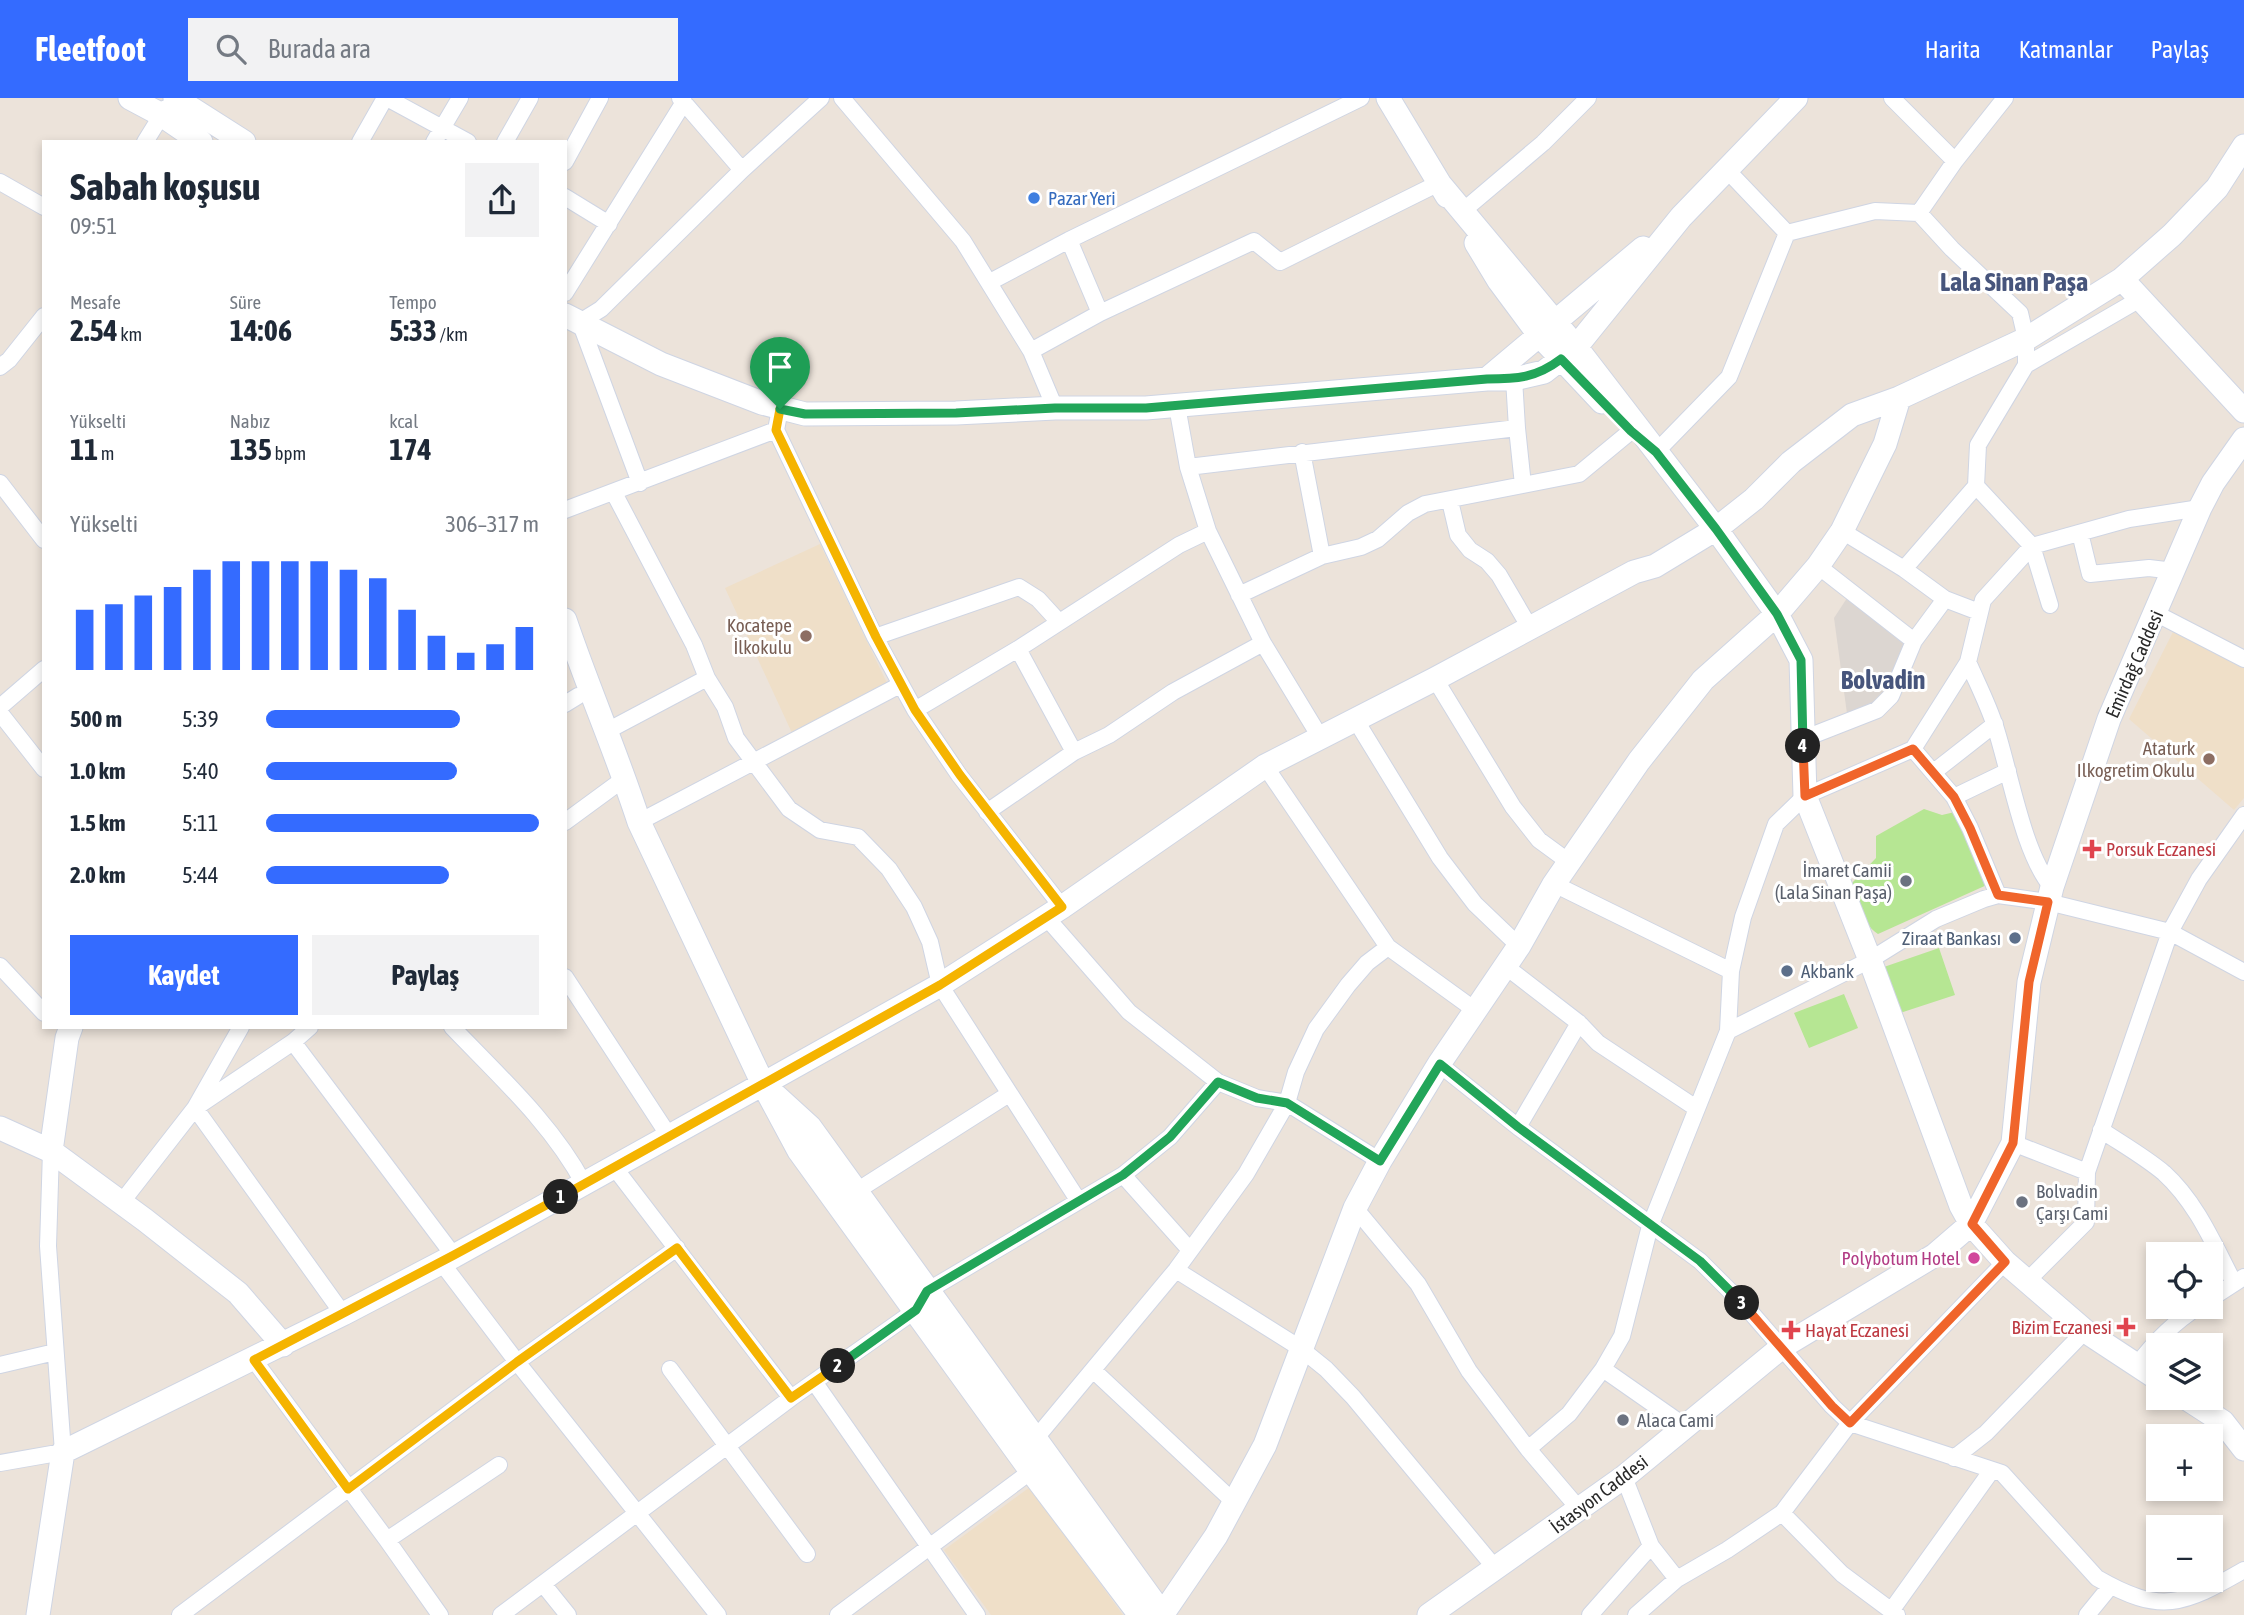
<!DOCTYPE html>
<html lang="tr">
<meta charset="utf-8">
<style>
body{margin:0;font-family:"Asap Condensed",sans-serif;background:#f2f2f3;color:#1f2937;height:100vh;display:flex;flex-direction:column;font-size:26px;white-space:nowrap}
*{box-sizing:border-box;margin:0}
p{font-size:23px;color:#747a83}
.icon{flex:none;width:38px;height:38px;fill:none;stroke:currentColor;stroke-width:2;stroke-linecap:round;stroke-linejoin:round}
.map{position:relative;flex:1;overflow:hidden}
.panel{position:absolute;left:42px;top:42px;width:525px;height:889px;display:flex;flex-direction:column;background:#fff;border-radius:0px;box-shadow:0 4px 10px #0003}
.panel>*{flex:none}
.fabs{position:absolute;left:2146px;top:1144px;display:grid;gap:14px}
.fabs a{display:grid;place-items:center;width:77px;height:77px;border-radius:0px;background:#fff;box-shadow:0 4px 10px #0003;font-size:35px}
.pin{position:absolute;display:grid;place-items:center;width:60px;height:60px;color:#fff;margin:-72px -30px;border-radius:50% 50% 50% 0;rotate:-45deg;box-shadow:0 0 7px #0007}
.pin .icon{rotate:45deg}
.km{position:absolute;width:35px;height:35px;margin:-18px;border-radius:50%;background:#222;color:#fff;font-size:19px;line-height:35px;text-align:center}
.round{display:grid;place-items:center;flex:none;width:74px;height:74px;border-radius:0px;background:#f2f2f3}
.headline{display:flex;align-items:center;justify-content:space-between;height:119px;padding:0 28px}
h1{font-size:38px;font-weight:700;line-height:52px}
.stats{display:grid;grid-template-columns:repeat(3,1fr);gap:10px;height:119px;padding:7px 28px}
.stats div{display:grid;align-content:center}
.stats b{font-size:30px;font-weight:700}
.stats small{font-size:19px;font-weight:400}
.stats p{font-size:19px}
.chart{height:196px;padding:14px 28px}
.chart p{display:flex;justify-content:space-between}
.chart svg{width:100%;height:126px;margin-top:7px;stroke:#346bff;stroke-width:6}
.action{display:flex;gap:14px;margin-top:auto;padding:14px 28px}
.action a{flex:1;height:80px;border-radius:0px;background:#346bff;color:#fff;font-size:28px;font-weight:700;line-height:80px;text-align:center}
.action a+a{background:#f2f2f3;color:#1f2937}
ul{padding:0 28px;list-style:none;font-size:23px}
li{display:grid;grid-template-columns:112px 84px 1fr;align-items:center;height:52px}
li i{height:18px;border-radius:9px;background:#346bff}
header{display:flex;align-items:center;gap:42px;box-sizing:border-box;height:98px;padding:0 35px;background:#346bff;color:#fff}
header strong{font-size:33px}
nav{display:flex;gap:38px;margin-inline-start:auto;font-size:24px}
.search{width:490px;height:63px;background:#f2f2f3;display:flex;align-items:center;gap:18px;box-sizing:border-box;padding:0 24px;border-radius:0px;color:#747a83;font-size:26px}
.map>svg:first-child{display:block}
</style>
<header>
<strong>Fleetfoot</strong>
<div class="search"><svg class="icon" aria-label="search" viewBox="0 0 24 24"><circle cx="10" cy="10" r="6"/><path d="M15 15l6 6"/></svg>Burada ara</div>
<nav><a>Harita</a><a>Katmanlar</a><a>Paylaş</a></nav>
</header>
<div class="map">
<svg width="2244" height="1517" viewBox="0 0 2244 1517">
<rect width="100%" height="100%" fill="#ece3da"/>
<path fill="#efdfc8" d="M820,446l67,139 -95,50 -67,-145z
M2173,534l71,33v133l-10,12 -105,-91z
M1030,1389l93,128h-132l-47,-65z"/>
<path fill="#b6e693" d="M1924,711l18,6 17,-4 30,73 -111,50c-17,-12 -22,-32 -26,-51l24,-25v-22z
M1939,850l16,47 -58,19 -16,-46z
M1844,896l14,34 -49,20 -15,-35z"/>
<path fill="#dcd6d1" d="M1851,494l63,49 -23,55 -43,25 -14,-103z"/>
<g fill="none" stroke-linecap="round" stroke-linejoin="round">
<g stroke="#cfd5e3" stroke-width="18">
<path id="street" d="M387,0l81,44
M680,0l62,72
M842,0l121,143 68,110 24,57
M1892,0l63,63
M145,44l21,-34
M360,44l25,-44
M434,44l26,-44
M505,44l25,-44
M565,64l35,-64
M1726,71l61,64
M0,84l44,25
M565,99l44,27
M1464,112l79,-67 45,-45
M1919,115l36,-52 50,-63
M1069,142l31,73
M990,184l79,-42 292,-142
M565,195l119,-191
M1031,253l69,-38 154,-72 26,21 159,-79
M2026,267l114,-66
M0,269l9,-7 35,-44
M1177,308l11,61 20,64 55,112 57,94
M780,311l-4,21 99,207 40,73 44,65 103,132
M1302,354l20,104
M1656,354l73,-75 58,-144 88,-22 44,2 33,36 68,64 6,26v26l-48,80 -2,41 56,60 18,59
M1188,369l329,-39 -3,-49
M0,385l44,57
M640,385l-60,-161 21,-13 141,-139 79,-72
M1523,387l56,-11 52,-43
M614,395l80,152 13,33 18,29 11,31 53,71 31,21 38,7 31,32 25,38 16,35 10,43 138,215
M1450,403l8,34 12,15 17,11 12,14 31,53
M565,412l211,-80
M1842,433l62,38 41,30 34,13
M2080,435l10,41 59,-6 25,3
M1818,468l96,75
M1904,471l72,-83
M1239,497l83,-39 39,-9 17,-8 30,-26 17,-9 98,-19 -6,-57
M2157,516l87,45
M875,539l144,-50 19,12 21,23
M1018,551l56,103
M1968,564c9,21 20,42 27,64 15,45 28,128 57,161
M1435,581l78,128 26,33 30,22
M565,606l13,-8
M0,609l44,-38
M915,612l103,-61 161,-104 29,-14
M0,615l44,56
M1355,621l85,139 35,46 44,42
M607,633l100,-53
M1803,641l74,-29 14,-14 23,-55 31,-42
M1913,651l41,48 16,31 28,67
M1265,668l123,181 87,63
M1935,673l60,-47
M1954,699l54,-26
M987,714l87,-60 35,-17 64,-43 90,-49
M565,724l60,-44
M639,724l261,-137
M1554,786l177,87
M1046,819l83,95 89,70 39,16 30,5 93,58
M0,868l44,47
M1505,868l74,57 19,20 98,65
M565,879l104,159
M241,929l-46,81 148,206
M452,929c47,49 100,97 132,157
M1728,933l142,-71 66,-41 48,-20 14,-4 50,7 122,30 74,40
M293,944l161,214
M1439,966l79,63 182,134 47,47 85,98 18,17 152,50 95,105c64,37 86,27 147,-8
M1518,1029l61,-104
M2101,1032c21,14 44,27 63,43 33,30 50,72 70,110
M2013,1045l74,29
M614,1069l177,231
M1123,1077l66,74
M855,1094l154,-98
M121,1105l74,-95 98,-66 17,-15
M1355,1110l63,76 51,87 59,78 52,61
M441,1164l76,100 201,253
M1176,1172l124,78 26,21 27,28 143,172
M2028,1182l58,-58 1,-50 83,-240 29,-53 45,-64
M2210,1201l34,-22
M254,1262l133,180 53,75
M0,1267l55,-13
M2137,1267c18,-24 36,-42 61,-58
M670,1271l137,185
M1603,1271l83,58
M1093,1272l141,132
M815,1285l162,232
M1036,1340l140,-168 70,-96 41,-71 9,-31 20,-43 32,-44 19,-22 21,-16
M1528,1351l41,-35 34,-45 19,-33 28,-110 78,-195 3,-60 12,-54 33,-93 29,-28 108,-47 55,-87 15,-62 49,-54 97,-27 71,-11
M1954,1360l32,-25 99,-102
M0,1365l63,-11 -15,-206 3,-95
M1624,1379l27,69 26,33
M1782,1415l60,61 55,41
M387,1442l112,-75
M543,1486l25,31
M1891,1513l101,-141
M180,1517l337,-253 160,-114
M501,1517l290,-217 125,-88 11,-19 196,-116 47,-38 48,-55
M838,1517l200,-149
M1590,1517l61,-69
M1636,1517l41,-36 50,-29 55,-37 68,-90 155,-161
M2087,1517l22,-27"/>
</g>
<g stroke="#cfd5e3" stroke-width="25">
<path id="secondary" d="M130,0l30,16 41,28
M175,0l69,44
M1388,0l59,98
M1439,85l137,164 140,182 61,85 24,46 4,136 65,164 91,246 10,18 34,38 80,69 73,48
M1476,145l23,38 41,55 62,66
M2122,181l122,132
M565,217l96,49 101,39 43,11 151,-1 99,-5h91l341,-29h27l30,-7 32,-25 105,-130 115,-119
M1487,281l156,-131
M565,522c23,68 52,134 74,202l124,262 36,67 232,320 109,144
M776,998l34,31 353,488
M0,1030l51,23 94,69 93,73 45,52
M51,1053l16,-113 4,-11
M2186,1300l37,24 21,27
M38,1517l25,-163 280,-138 111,-58 309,-172 177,-99 122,-78 203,-141 170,-87 199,-107 21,-6 61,-37 38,-30 37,-37 61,-47 47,-17 127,-59 96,-60 50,-44 45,-47 27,-42
M1162,1517l54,-79 49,-91 90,-237 25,-47 59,-97 80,-118 35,-62 85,-123 64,-81 74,-66 41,-48 24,-35 43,-87 14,-46
M1429,1517l195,-138 158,-130 153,-92 36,-31 42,-81 16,-161 23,-95 57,-168 91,-211 13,-25 31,-44"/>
</g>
<use href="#street" stroke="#fff" stroke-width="16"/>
<use href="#secondary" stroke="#fff" stroke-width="23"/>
</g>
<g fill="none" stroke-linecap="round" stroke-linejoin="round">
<g stroke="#fff" stroke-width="14">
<path id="split-1" d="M561,1099l379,-212 122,-78 -102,-132 -45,-65 -39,-73 -100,-207 4,-21"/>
</g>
<g stroke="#fff" stroke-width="14">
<path id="split-2" d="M561,1099l-107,58 -200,105 94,129 169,-127 160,-114 114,150 47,-32"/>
</g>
<g stroke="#fff" stroke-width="14">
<path id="split-3" d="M838,1268l78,-56 11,-19 196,-116 47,-38 48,-55 39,16 30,5 93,58 60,-97 78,63 182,134 42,42"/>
</g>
<g stroke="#fff" stroke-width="14">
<path id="split-4" d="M1742,1205l90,103 18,17 155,-161 -33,-38 41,-81 16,-161 19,-80 -50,-7 -28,-67 -16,-31 -41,-48 -108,47 -2,-50"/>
</g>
<g stroke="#fff" stroke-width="14">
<path id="split-5" d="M780,311l25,5 151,-1 99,-5h91l341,-29c30,0 49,-1 74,-20l70,72 25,21 60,77 61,85 24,46 2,86"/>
</g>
<use href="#split-1" stroke="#f5b400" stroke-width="9"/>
<use href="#split-2" stroke="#f5b400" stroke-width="9"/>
<use href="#split-3" stroke="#22a559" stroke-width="9"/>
<use href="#split-4" stroke="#f0652b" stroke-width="9"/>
<use href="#split-5" stroke="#22a559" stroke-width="9"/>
</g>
<circle fill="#3f7fe0" stroke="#fff" stroke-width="2.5" cx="1034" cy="100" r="7"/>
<g fill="#8d6e63" stroke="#fff" stroke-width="2.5">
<circle cx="806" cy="538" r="7"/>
<circle cx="2209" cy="661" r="7"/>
</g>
<g fill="#e0444e" stroke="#fff" stroke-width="2.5">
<path d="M2088.5 740.5h7v7h7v7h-7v7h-7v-7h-7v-7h7z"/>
<path d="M2122.5 1218.5h7v7h7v7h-7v7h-7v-7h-7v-7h7z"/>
<path d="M1787.5 1221.5h7v7h7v7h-7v7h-7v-7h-7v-7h7z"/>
</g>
<g fill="#6b7280" stroke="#fff" stroke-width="2.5">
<circle cx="1906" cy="783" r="7"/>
<circle cx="2022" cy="1104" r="7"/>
<circle cx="1623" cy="1322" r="7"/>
</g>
<g fill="#5c6f8a" stroke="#fff" stroke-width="2.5">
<circle cx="2015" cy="840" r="7"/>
<circle cx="1787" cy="873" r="7"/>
</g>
<circle fill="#d1479c" stroke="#fff" stroke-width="2.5" cx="1974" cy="1160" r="7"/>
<g text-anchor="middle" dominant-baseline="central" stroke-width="6" stroke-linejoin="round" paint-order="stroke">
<g font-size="19" fill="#366cbe" stroke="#fff" text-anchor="start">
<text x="1048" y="100">Pazar Yeri</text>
</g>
<g font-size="19" fill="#785e54" stroke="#fff" text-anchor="end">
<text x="792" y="527">Kocatepe<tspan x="792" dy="22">İlkokulu</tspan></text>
<text x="2195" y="650">Ataturk<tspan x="2195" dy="22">Ilkogretim Okulu</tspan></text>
</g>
<g font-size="19" fill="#292929" stroke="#fff">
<text transform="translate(2134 566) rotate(-66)">Emirdağ Caddesi</text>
<text transform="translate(1599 1396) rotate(-37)">İstasyon Caddesi</text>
</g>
<g font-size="19" fill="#be3a42" stroke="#fff" text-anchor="start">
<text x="2106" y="751">Porsuk Eczanesi</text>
<text x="2112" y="1229" text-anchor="end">Bizim Eczanesi</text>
<text x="1805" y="1232">Hayat Eczanesi</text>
</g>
<g font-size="19" fill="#5b616d" stroke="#fff" text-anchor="start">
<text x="1892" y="772" text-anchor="end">İmaret Camii<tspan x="1892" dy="22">(Lala Sinan Paşa)</tspan></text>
<text x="2036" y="1093">Bolvadin<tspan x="2036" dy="22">Çarşı Cami</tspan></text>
<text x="1637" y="1322">Alaca Cami</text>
</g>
<g font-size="19" fill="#4e5e75" stroke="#fff" text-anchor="end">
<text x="2001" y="840">Ziraat Bankası</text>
<text x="1801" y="873" text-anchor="start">Akbank</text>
</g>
<g font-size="19" fill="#b23c85" stroke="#fff" text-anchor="end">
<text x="1960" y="1160">Polybotum Hotel</text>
</g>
<g font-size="26" font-weight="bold" fill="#47557c" stroke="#fff">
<text x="2014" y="184">Lala Sinan Paşa</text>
<text x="1883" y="582">Bolvadin</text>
</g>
</g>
</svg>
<div class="fabs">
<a><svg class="icon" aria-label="locate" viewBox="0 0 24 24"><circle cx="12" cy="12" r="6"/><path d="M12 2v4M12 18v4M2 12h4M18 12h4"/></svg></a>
<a><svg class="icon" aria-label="layers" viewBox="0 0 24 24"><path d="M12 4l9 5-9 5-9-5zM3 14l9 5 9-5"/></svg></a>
<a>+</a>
<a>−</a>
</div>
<div class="pin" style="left:780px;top:311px;background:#1e9e55"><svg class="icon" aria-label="arrive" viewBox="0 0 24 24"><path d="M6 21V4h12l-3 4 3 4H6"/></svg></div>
<b class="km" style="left:561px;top:1099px">1</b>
<b class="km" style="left:838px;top:1268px">2</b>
<b class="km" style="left:1742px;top:1205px">3</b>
<b class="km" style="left:1803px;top:648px">4</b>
<section class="panel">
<div class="headline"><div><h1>Sabah koşusu</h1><p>09:51</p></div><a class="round"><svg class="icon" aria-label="share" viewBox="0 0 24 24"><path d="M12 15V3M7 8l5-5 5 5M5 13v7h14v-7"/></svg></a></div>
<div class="stats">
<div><p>Mesafe</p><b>2.54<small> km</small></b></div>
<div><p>Süre</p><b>14:06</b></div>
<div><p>Tempo</p><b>5:33<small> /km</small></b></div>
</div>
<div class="stats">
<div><p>Yükselti</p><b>11<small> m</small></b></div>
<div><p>Nabız</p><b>135<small> bpm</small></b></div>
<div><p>kcal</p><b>174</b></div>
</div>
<div class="chart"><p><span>Yükselti</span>306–317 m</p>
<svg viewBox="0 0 160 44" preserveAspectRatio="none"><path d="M5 44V23M15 44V21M25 44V18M35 44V15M45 44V9M55 44V6M65 44V6M75 44V6M85 44V6M95 44V9M105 44V12M115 44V23M125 44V32M135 44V38M145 44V35M155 44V29"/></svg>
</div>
<ul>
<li><b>500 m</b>5:39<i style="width:71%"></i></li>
<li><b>1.0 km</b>5:40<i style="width:70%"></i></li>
<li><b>1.5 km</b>5:11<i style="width:100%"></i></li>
<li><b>2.0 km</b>5:44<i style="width:67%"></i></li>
</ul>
<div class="action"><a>Kaydet</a><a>Paylaş</a></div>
</section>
</div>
